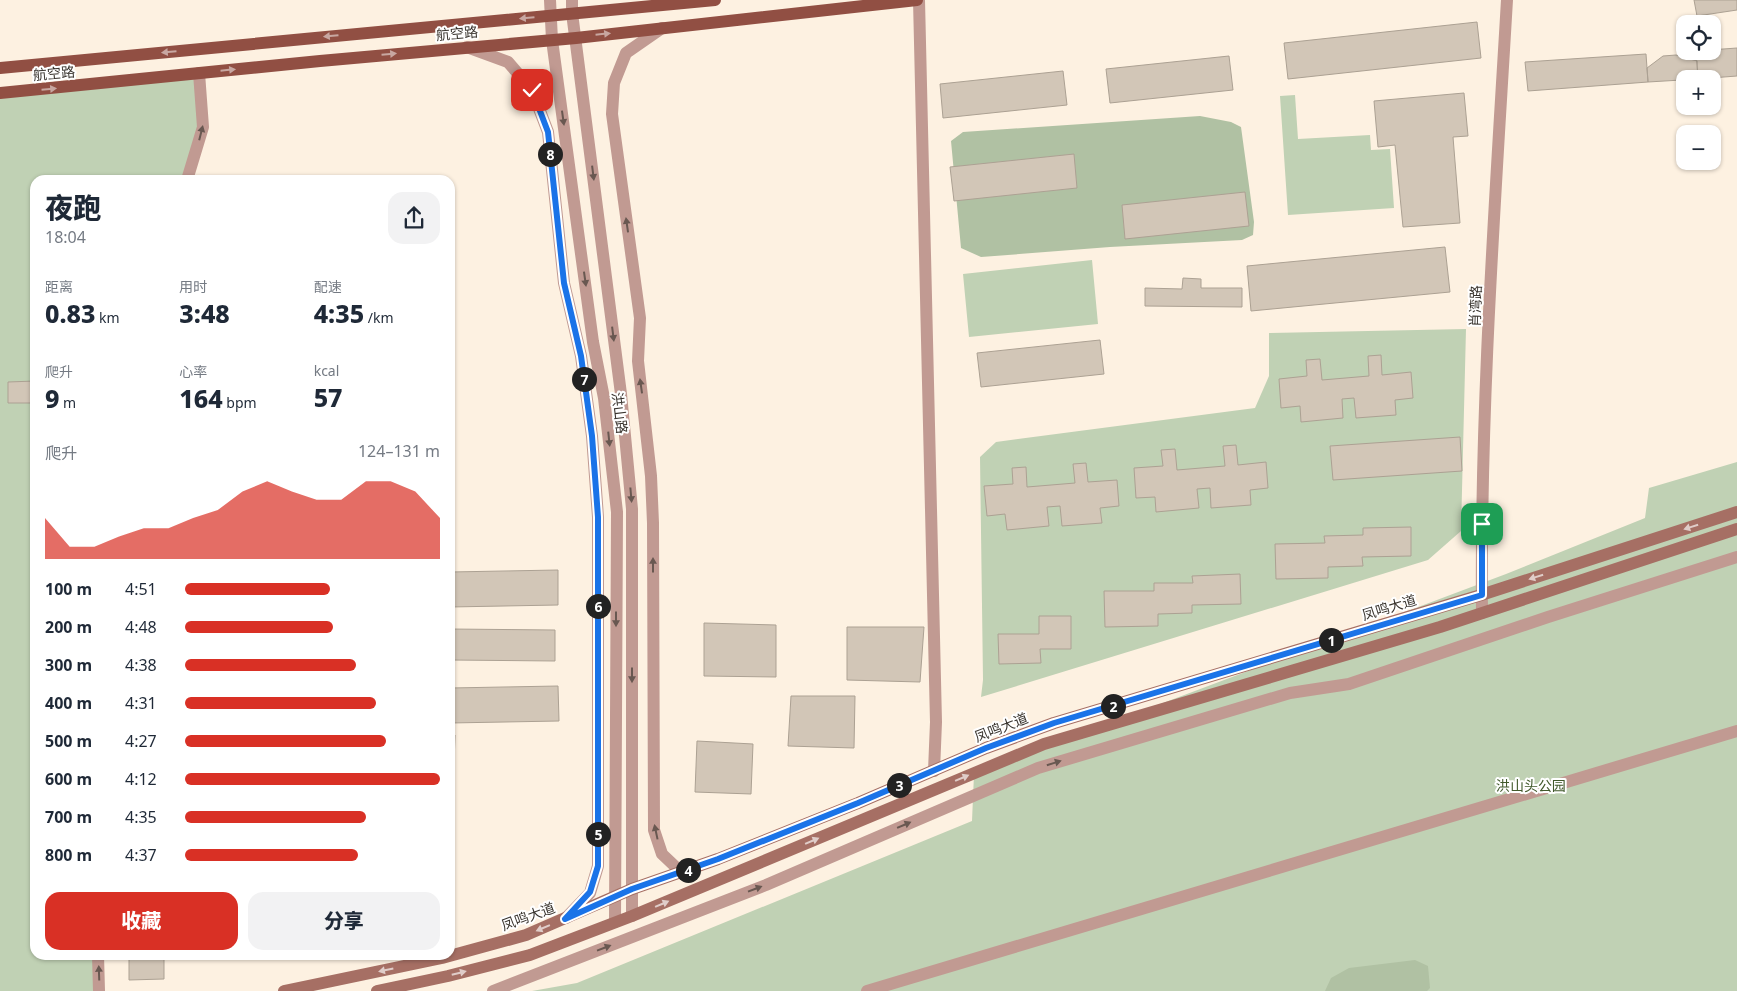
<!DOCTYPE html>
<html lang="zh">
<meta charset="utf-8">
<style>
body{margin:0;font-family:"Noto Sans","Noto Sans SC",sans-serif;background:#f2f2f3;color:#1f2937;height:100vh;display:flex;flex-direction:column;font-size:19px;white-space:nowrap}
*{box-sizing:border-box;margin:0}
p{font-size:16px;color:#747a83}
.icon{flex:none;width:28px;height:28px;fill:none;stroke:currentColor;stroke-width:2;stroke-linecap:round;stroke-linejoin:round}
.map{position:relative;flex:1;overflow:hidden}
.panel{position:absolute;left:30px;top:175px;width:425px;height:785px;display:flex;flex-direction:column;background:#fff;border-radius:15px;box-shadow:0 1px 4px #0004}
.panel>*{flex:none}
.fabs{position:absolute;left:1676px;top:15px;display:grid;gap:10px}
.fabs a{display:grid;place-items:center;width:45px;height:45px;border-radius:10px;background:#fff;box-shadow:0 1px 4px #0004;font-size:25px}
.pin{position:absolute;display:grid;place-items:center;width:42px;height:42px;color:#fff;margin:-21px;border-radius:10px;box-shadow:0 2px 8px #0006}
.km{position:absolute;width:25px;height:25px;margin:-12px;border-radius:50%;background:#222;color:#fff;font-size:14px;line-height:25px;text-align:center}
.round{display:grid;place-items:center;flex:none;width:52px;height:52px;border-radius:15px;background:#f2f2f3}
.head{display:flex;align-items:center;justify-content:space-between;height:85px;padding:0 15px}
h1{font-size:28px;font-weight:800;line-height:38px}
.figures{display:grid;grid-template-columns:repeat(3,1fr);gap:8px;height:85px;padding:5px 15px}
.figures div{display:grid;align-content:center}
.figures b{font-size:25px;font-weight:800}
.figures small{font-size:14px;font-weight:400}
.figures p{font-size:14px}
.chart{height:140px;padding:10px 15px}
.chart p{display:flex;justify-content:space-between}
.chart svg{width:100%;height:90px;margin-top:5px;fill:#d93025;opacity:.7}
.button{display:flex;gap:10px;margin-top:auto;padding:10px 15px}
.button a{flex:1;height:58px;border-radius:15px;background:#d93025;color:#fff;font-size:20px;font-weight:800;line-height:58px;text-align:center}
.button a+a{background:#f2f2f3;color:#1f2937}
ul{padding:0 15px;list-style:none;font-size:16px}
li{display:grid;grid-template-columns:80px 60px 1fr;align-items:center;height:38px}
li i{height:12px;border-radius:6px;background:#d93025}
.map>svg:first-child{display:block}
</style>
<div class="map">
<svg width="1737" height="991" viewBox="0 0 1737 991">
<rect width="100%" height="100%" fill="#fdf1e1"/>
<path fill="#c0d1b4" d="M199,73l4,54 -16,53h-152v775h63l1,36h-99v-898z
M1295,95l3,44 72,-4 1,15 19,-1 4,59 -106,7 -8,-119z
M1092,260l6,64 -129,13 -6,-63z
M1466,329l-5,202 -33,29 -447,137 2,-17 -3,-223 16,-15 259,-34 14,-32v-43z
M1737,462v529h-1205l45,-8 395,-162 2,-47 532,-200 139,-56 4,-30z"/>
<path fill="#b0c1a3" d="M1200,116l31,6 10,5 13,95 -1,13 -11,5 -132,7 -129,10 -20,-9 -10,-107 12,-9z
M1415,960l13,6 2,22 -3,3h-102l6,-13 18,-10z"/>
<path fill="#d2c6b7" stroke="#aca193" d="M1694,0h43v10l-40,6z
M1477,22l4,36 -193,21 -4,-36z
M1737,48v28l-39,3 -2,-28z
M1646,54l2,28 -120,9 -3,-29z
M1676,55l21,6 1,18 -50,3 -1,-14 16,-12z
M1229,56l4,34 -123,13 -4,-34z
M1063,71l4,34 -124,13 -3,-34z
M1464,93l4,43 -15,1 7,86 -57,4 -8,-82 -17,2 -4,-46z
M1074,154l3,34 -123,13 -4,-34z
M1245,192l4,34 -124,13 -3,-34z
M1445,247l5,45 -199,19 -4,-45z
M1183,278l18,1v9h41v19l-97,-1v-18l37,1z
M1100,340l4,34 -123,13 -4,-34z
M1381,355l1,20 29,-3 2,26 -18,2 1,15 -40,3 -2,-20 -12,1 1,19 -42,4 -1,-16 -19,2 -2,-29 28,-3 -1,-16 14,-1 2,21 47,-4 -1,-20z
M35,381v22h-27v-21z
M1460,437l2,34 -129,9 -3,-34z
M1236,445l2,20 28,-3 2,26 -18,2 1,15 -40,3 -1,-20 -13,1 2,19 -43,4 -1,-15 -19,1 -2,-30 29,-2 -2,-16 14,-1 2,21 48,-4 -2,-20z
M1086,463l2,19 29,-2 2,26 -19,2 2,15 -40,3 -2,-20 -13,1 2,19 -42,4 -2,-16 -18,2 -3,-30 29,-2 -1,-16 14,-1 1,20 48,-4 -2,-19z
M1411,527v29l-49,1 1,9 -35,1v11l-52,1 -1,-35 50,-1 -1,-7 39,-1v-7z
M558,570v35l-108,2v-35z
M1240,574l1,30 -49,1v8l-34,1v12l-53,1 -1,-36h50v-8h39l-1,-7z
M1039,616h32v33h-31l1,14 -42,1 -1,-30h41z
M704,623l72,2v52l-72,-1z
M847,627h77l-4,55 -73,-2z
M450,629l105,1v31l-105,-1z
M558,686l1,35 -109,2v-35z
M791,696h64l-1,52 -66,-2z
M450,735h5l-2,58h-3z
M697,741l56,3 -2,50 -56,-2z
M133,955h31v24l-35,1v-23h4z"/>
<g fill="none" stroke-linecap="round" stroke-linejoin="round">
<path stroke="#c19a92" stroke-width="12" d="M919,0l17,722 -2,49
M187,180l16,-53 -4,-54
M98,955l1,36
M867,991l870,-260"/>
<path stroke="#c19a92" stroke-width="12" d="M550,0l2,40 41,302 11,56 13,114 -2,410
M572,0v13l49,381 11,115v407
M662,28l-36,25 -12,30 -2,31 28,204 -2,43 13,115 2,47 1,307 8,24 19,18
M467,47l41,15 24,28 16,42 16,151 17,73 11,80 6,81v349l-8,27 -24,25
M1482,613c-2,-204 13,-409 25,-613
M493,991l273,-106 272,-117 252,-75 59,-9 199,-67 189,-60"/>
<path stroke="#a66f64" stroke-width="12" d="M284,991l158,-33 84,-23 106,-46 86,-30 140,-56 128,-55 68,-25 427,-128 256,-83
M377,991l71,-15 82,-21 102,-39 412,-172 396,-117 297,-98"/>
<path stroke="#914f43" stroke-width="12" d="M0,68l715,-68
M0,93l320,-32 256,-23 341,-38"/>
</g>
<defs><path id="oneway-solid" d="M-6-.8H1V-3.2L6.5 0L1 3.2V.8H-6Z" transform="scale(1.25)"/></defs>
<g fill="#c8a7a1">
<use href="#oneway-solid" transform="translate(527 18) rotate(175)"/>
<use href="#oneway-solid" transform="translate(603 34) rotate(-6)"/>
<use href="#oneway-solid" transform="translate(331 36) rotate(175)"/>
<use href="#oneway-solid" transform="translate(169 52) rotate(175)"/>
<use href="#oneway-solid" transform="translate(389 54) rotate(-5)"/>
<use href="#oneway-solid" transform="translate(228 70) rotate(-6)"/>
<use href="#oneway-solid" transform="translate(49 89) rotate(-5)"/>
</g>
<g fill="#695851">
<use href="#oneway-solid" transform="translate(563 118) rotate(82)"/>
<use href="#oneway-solid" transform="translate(201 133) rotate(-76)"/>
<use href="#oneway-solid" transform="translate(593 173) rotate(83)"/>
<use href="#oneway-solid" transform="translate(627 225) rotate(-98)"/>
<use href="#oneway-solid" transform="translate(585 279) rotate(82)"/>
<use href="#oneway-solid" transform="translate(613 334) rotate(83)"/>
<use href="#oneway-solid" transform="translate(641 386) rotate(-98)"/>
<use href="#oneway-solid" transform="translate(609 439) rotate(84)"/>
<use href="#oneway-solid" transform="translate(631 495) rotate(85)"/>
<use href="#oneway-solid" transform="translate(653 565) rotate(-90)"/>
<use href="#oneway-solid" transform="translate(616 619) rotate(90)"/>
<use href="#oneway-solid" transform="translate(632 675) rotate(90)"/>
<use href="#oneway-solid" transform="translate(1054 763) rotate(-17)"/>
<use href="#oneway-solid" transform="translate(904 825) rotate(-23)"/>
<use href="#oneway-solid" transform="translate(656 832) rotate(-102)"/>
<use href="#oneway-solid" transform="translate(755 889) rotate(-21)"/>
<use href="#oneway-solid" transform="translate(604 948) rotate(-21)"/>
<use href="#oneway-solid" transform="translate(99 973) rotate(-92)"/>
</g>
<g fill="#e0cdc9">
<use href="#oneway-solid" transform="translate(1691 527) rotate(162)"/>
<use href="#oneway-solid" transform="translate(1536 577) rotate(162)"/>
<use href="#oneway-solid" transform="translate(962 778) rotate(-23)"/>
<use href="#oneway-solid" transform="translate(812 841) rotate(-23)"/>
<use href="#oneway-solid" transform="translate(662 904) rotate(-23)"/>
<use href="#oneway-solid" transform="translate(543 928) rotate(157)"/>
<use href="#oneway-solid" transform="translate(386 970) rotate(168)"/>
<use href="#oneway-solid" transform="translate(459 973) rotate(-14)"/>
</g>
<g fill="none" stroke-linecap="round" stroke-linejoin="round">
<g stroke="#fff" stroke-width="10">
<path id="route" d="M532,90l16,42 16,151 17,73 11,80 6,81v349l-8,26 -25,27 67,-30 86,-30 140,-56 128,-55 68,-25 428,-128v-71"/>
</g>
<use href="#route" stroke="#1a73e8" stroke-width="6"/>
</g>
<g text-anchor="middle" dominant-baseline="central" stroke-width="4" stroke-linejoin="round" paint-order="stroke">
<g font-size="14" fill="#39342e" stroke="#fff">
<text transform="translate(457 33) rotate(-5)">航空路</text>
<text transform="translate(54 73) rotate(-5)">航空路</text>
<text transform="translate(1475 306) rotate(-88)">肖湾路</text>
<text transform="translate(620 413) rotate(83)">洪山路</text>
<text transform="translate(1389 607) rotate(-17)">凤鸣大道</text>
<text transform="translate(1001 727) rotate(-21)">凤鸣大道</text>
<text transform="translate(528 916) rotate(-20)">凤鸣大道</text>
</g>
<g font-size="14" fill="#41592b" stroke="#fff">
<text x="1531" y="785">洪山头公园</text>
</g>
</g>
</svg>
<div class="fabs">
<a><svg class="icon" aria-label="locate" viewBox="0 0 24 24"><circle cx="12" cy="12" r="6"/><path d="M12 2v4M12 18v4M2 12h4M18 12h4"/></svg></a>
<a>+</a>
<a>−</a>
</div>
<div class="pin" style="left:1482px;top:524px;background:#1e9e55"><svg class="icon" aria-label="arrive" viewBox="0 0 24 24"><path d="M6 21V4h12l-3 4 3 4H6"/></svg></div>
<div class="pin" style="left:532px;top:90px;background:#d93025"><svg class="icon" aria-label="check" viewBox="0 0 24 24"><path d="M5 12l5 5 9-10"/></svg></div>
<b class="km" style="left:1331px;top:640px">1</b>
<b class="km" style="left:1113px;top:706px">2</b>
<b class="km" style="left:899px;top:785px">3</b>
<b class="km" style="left:688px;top:870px">4</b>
<b class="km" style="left:598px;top:834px">5</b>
<b class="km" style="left:598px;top:606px">6</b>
<b class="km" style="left:584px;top:379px">7</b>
<b class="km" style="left:550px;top:154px">8</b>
<section class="panel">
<div class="head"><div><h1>夜跑</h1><p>18:04</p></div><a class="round"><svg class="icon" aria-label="share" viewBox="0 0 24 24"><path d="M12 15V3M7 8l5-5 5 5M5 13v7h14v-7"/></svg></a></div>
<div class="figures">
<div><p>距离</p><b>0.83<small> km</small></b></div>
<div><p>用时</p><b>3:48</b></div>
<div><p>配速</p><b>4:35<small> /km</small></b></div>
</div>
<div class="figures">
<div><p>爬升</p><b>9<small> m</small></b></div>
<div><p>心率</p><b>164<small> bpm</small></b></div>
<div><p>kcal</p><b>57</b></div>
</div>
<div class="chart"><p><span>爬升</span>124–131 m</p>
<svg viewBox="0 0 160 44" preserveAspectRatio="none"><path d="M0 44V24L10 38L20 38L30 33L40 29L50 29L60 24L70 20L80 11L90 6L100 11L110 15L120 15L130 6L140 6L150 11L160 24V44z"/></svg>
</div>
<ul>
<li><b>100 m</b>4:51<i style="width:57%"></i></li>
<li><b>200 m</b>4:48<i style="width:58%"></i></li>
<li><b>300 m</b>4:38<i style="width:67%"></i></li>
<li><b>400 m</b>4:31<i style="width:75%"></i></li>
<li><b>500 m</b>4:27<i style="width:79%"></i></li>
<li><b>600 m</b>4:12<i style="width:100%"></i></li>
<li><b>700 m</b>4:35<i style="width:71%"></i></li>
<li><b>800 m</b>4:37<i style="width:68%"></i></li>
</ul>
<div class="button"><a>收藏</a><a>分享</a></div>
</section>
</div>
